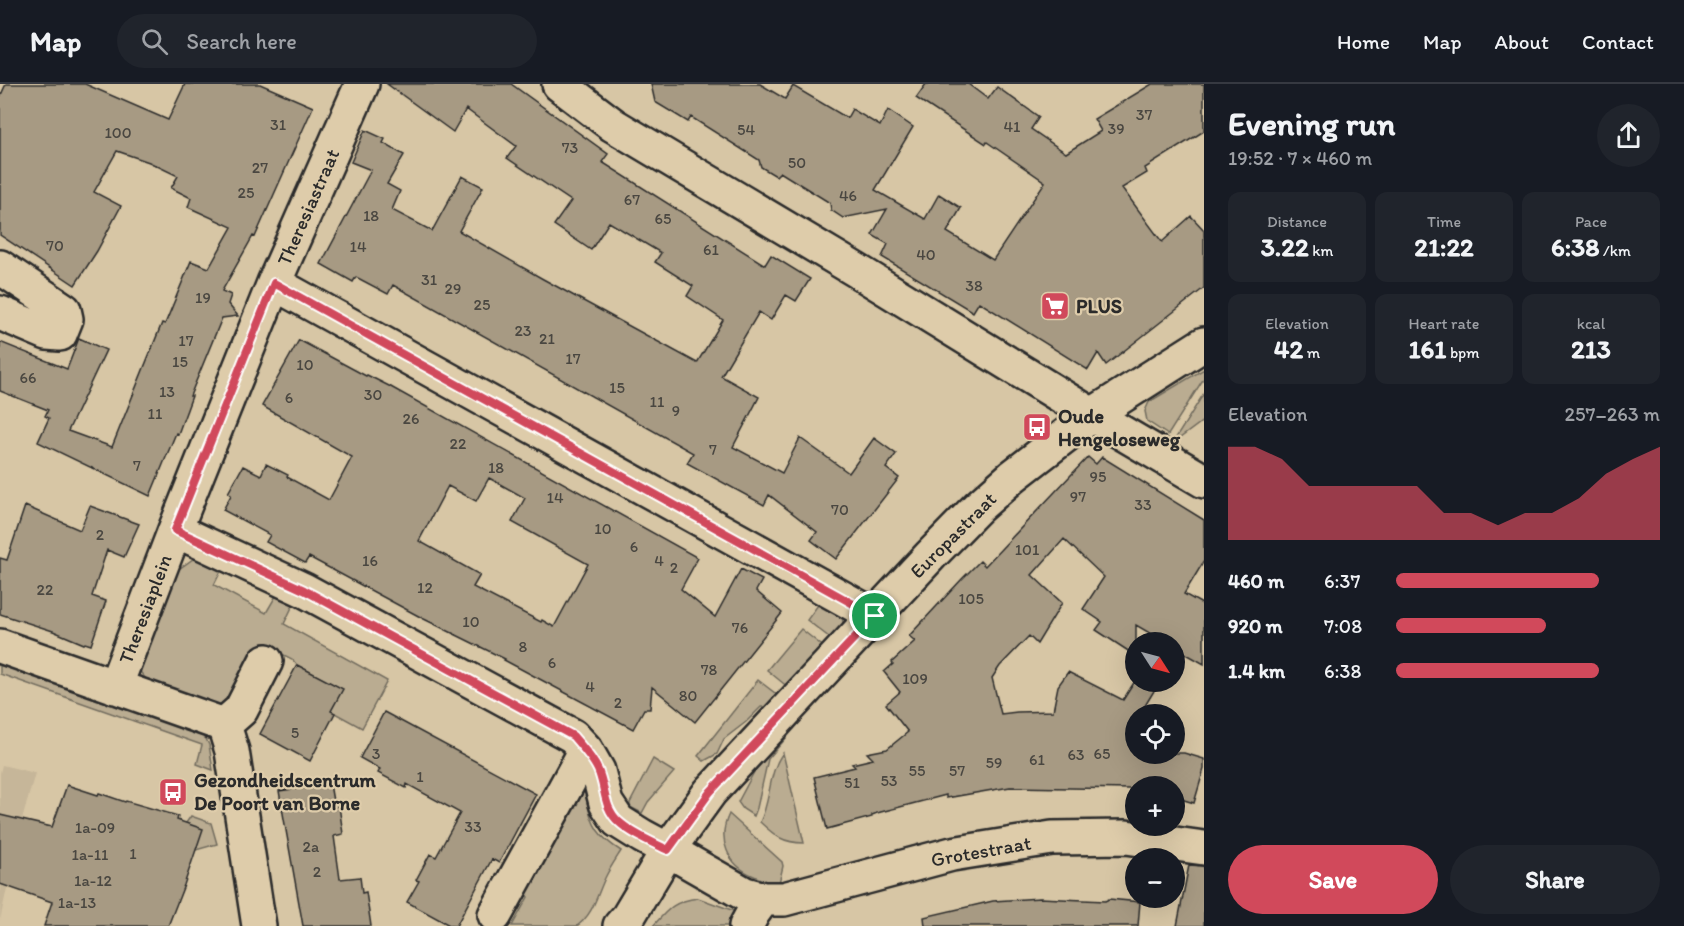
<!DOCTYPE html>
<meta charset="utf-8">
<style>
body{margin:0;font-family:Itim,sans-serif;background:#20242c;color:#f1f3f6;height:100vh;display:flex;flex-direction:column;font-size:22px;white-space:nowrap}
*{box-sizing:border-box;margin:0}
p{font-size:20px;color:#9ea1a6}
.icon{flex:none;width:33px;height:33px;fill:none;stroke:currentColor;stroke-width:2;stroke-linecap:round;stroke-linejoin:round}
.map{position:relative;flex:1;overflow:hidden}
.panel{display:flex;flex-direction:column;background:#171b24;width:480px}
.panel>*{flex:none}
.needle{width:39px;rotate:126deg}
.fabs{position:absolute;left:1125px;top:548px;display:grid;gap:12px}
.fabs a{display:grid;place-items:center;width:60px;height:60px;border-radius:50%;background:#171b24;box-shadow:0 6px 24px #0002;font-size:30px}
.pin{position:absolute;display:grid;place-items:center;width:51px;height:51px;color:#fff;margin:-26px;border:3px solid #fff;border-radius:50%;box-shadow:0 2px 6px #0007}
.round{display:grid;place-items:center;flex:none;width:63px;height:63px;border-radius:32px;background:#20242c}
.overview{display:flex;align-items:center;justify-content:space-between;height:102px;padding:0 24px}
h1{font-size:33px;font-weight:800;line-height:45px}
.figures{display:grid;grid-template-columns:repeat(3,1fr);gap:9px;height:102px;padding:6px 24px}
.figures div{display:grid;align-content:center;border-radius:12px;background:#20242c;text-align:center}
.figures b{font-size:26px;font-weight:800}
.figures small{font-size:16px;font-weight:400}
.figures p{font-size:16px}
.chart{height:168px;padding:12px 24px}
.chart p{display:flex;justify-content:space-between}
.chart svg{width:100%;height:108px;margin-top:6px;fill:#d1495b;opacity:.7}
.button{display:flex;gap:12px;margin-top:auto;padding:12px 24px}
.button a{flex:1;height:69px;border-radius:36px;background:#d1495b;color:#fff;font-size:24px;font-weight:800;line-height:69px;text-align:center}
.button a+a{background:#20242c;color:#f1f3f6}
ul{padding:0 24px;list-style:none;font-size:20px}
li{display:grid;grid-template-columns:96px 72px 1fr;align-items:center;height:45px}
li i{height:15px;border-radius:8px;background:#d1495b}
header{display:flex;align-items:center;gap:36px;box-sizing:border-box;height:84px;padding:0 30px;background:#171b24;border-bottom:2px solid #363941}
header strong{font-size:28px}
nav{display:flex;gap:33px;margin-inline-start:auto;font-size:21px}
.search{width:420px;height:54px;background:#20242c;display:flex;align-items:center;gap:15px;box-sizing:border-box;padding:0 21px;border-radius:33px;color:#9ea1a6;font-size:22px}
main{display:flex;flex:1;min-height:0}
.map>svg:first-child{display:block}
</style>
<header>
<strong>Map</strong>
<div class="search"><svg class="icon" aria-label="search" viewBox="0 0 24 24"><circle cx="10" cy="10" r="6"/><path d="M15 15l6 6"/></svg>Search here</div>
<nav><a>Home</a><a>Map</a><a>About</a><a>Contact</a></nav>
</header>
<main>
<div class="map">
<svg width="1204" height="842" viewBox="0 0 1204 842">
<rect width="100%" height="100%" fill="#d7c6a5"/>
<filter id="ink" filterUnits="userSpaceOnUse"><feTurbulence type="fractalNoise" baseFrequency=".0167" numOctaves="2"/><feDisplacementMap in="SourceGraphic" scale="12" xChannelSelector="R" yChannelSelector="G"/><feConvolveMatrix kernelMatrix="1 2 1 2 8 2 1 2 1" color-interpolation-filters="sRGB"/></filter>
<g filter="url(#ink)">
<path fill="#c6b699" d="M2,681l33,8 -13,47 -22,100v-147z"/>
<path fill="#baac91" stroke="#726c5e" stroke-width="1.5" d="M1204,285v9l-36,57 -21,-14 -2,-10 4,-9z
M1204,309v27l-28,21h-2z
M204,474l20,7 -10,20 52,28 11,-19 17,9 -10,21 103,57 -25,47 -31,-17 11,-22 -45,-24 -5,-6 -12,-6 -47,52 -11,3 -76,-29 -9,-11 35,-94 21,-15z
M823,514c17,15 29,22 11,43l-27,-21z
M801,545l24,19 -36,40 -22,-18z
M0,579l205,74 4,8 4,25 -16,-6 5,-19 -202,-71z
M758,596l22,17 -8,10h-11l-15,15 -22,17 -7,15 -13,7 -6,-5z
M797,634l3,4 -32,37 -11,49 -3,8 -11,-7 -5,-7 24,-45z
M783,669l21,90c-21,0 -29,-7 -44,-21 11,-21 8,-50 23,-69z
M653,675l21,13 -26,30 -6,11 -12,-6v-4z
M583,700c3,6 2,11 4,18 5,24 12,35 34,49 -5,8 -11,17 -15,25 -9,18 -12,38 -29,50h-65l16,-29 -6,-3z
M729,730l53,48 1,4 -4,17 -3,1c-7,-2 -15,-4 -22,-8 -27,-11 -37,-37 -25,-62z
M191,732l20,7 6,21 -21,6 -2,-1 -8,-26z
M698,814l42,15 -6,13h-81c15,-17 21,-25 45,-28z"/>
<path fill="#a79a83" stroke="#2b2b2b" stroke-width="1.5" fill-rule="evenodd" d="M6,0h79l83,36 17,-36h75l53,23 -58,130 -2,-1 -31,55 9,4 -3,9 10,12 -16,2 -32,78h2l-14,38 -2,-1 -26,63 -112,-54 11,-24 -4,-2 3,-6 -48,-19v-49l67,27 12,-31 27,12 -38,81 44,16 50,-124 3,1 26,-63 18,7 23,-41 -44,-20 3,-9 -20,-10 7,-12 -29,-14 -32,-11 -23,41 27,14 -24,45 -22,34 -75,-50v-138z
M387,0h124l97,70 -6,8 163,103 6,-10 39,24 -14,22 -10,-6 -15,25 -12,-8 -38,64 38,21 -26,50 49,26 18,-35 49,35 25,-35 22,16 -10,14 13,10 -63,81 -25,-19 6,-8 -48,-37 -5,10 -77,-42 6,-10 -300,-168 -5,9 -32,-17 -3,5 -32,-18 50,-94 -20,-8 14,-32 20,9 -2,4 21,12 -17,29 13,7 -8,19 40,21 30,-55 21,11 -24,44 84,48 154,84 26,-43 -36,-24 6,-10 -38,-24 6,-9 -52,-31 -18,28 -37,-25 17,-24 -64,-43 9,-12 -50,-37 -13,23z
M651,0h109l25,15 8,-13 54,32 5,-9 28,17 8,-16 25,17 -38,63 50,29 14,-25 22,14 -14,24 46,28 52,-78 -58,-40 -1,2 -70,-46 10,-14h42l20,15 9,-12 42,30 -8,12 35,24 35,-22 -7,-12 58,-35h52v47l-59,37 2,5 -25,15 40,54 29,-26 13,14v58l-98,77 -8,-12 -10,17 -109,-68 -6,10 -91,-55 6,-13 -16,-9 15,-26 -44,9 -12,-8 -1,-7 -50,-31 -4,4 -15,-9 -2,-7 -68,-43 -3,5 -33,-20z
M299,256l67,36 1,-1 22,11 309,172 -17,31 34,28 26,-48 21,11 -6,11 26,22 -87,109 -43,-35 -2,22h-6l-11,20 -129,-69 1,-1 -81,-40 -115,-62 -4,6 -39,-21 4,-7 -47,-25 8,-15 -3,-2 15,-27 18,9 5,-11 22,11 -1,2 42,23 23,-43 -90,-51zM489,394l36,20 -13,24 76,42 -34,63 -12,-7 -1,2 -68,-35 7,-12 -61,-34 29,-55 28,15z
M1088,373l8,7 6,-7 102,63v41l-20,33 20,11v59l-30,-17v-5h-9l-29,-17v31l-40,-26 6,-8 -19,-13 21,-32 -40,-38 -32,36 30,28 -25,41 -8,-8 -29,30 -8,12 9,36 16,-2 36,-1 5,-25 10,-14 55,28 12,-19h25l-20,33h-4v39h48l20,6v10l-10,34 -20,-6v-11h-38v6h-4l-2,-3 -120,-2 -64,11v-3l-69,18 -5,2v2l-45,12 -13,-52 41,-10 -3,-3 21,-5 -6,-6 20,-4 21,-17 -22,-28 14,-12 -16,-20 9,-8 -1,-2 23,-21 -6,-5 53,-57 18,-18 5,5z
M25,422l55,24 10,-24 49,18 -15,33 -17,-7 -15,46 14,5 -15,44 -6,-2 -1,1 -31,-13 -53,-17v-56l7,2z
M297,581l46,24 -12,22 4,2 -25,48 -50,-27z
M384,628l152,82 -37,69 -7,-4 -36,67h-5l-44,-24 12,-21 -3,-1 14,-26 6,3 24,-44 -53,-29 -1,4 -28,-15 2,-4 -20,-11z
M330,700l4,23 5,-1 4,28 -9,2 6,43 20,-2 2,16 4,-1 5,34h-68l-24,-135z
M67,701l31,10 1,-2 26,9 1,-1 52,15 -1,4 26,9 -19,56 -16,41h-124l8,-24 -52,-18v-69l52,12z
M1189,781l15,1v60h-27z
M1040,814l65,3 4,-2 31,3 -2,24h-213l-1,-9 69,-16z"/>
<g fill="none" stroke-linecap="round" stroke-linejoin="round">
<g stroke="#2b2b2b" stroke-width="38">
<path id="minor" d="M559,0l54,41 243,145 236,145 112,66
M0,183l64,43 2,9 -6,15 -13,-1 -47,-20
M274,199l601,333
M175,446l129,60 269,146 13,14
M0,562l224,79 8,26 27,175
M115,603l60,-157 99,-247 88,-199
M224,641l17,-15 25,-49
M495,831l91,-165 12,21 8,32 12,18 24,15 26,14 77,44 18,5h21l168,-45 100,-16 74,-1 78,11
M746,842l7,-13 10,-14"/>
</g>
<g stroke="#2b2b2b" stroke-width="38">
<path id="tertiary" d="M620,842l8,-9 40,-67 42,-58 221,-237 47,-48 35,-31 79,-61 112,-71"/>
</g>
<use href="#minor" stroke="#deccaa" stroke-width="33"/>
<use href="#tertiary" stroke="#deccaa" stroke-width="33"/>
</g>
</g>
<g fill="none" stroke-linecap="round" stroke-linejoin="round" filter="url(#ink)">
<g stroke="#fff" stroke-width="12">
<path id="route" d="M274,199l601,333 -165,176 -42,58c-16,-8 -36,-16 -49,-28 -16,-14 -13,-34 -21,-52 -6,-13 -16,-23 -25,-34l-269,-146 -129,-60z"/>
</g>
<use href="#route" stroke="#d1495b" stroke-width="8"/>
</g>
<defs>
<g id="supermarket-square" transform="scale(1.5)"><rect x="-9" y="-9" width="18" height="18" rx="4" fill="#d1495b" stroke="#deccaa"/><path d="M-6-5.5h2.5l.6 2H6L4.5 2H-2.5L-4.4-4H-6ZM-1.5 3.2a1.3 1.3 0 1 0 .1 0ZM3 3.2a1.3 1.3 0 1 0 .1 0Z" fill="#fff"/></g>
<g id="bus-square" transform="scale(1.5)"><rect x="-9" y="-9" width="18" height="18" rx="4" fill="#d1495b" stroke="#deccaa"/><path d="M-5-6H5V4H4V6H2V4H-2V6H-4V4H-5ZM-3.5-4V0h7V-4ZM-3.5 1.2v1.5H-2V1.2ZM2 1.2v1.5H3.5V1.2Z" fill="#fff"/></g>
</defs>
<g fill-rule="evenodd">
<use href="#supermarket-square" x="1055" y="222"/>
<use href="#bus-square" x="1037" y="343"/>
<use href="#bus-square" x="173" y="708"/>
</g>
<g text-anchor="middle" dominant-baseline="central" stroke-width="4.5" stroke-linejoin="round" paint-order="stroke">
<g font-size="16" fill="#4a4741">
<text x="1144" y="30">37</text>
<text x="278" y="40">31</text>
<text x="1012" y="42">41</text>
<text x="1116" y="44">39</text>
<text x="746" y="45">54</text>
<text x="118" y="48">100</text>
<text x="570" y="63">73</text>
<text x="797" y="78">50</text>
<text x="260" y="83">27</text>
<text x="246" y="108">25</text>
<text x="848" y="111">46</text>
<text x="632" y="115">67</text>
<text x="371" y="131">18</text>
<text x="663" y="134">65</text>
<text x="55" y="161">70</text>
<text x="358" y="162">14</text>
<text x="711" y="165">61</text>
<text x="926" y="170">40</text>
<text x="429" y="195">31</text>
<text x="974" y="201">38</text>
<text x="453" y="204">29</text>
<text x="203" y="213">19</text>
<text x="482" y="220">25</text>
<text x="523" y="246">23</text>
<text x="547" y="254">21</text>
<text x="186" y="256">17</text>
<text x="573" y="274">17</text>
<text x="180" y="277">15</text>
<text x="305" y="280">10</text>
<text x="28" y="293">66</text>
<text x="617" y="303">15</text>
<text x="167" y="307">13</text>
<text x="373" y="310">30</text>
<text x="289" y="313">6</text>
<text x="657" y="317">11</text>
<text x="676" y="326">9</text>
<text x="155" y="329">11</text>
<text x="411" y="334">26</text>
<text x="458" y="359">22</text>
<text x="713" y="365">7</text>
<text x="137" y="381">7</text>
<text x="496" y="383">18</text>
<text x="1098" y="392">95</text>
<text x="1078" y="412">97</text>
<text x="555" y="413">14</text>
<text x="1143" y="420">33</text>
<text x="840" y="425">70</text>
<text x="603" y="444">10</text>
<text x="100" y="450">2</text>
<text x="634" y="462">6</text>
<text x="1027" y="465">101</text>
<text x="370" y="476">16</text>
<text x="659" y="476">4</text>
<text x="674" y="483">2</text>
<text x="425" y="503">12</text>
<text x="45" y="505">22</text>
<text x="971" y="514">105</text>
<text x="471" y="537">10</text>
<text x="740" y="543">76</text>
<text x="523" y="562">8</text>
<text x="552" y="578">6</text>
<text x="709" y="585">78</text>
<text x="915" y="594">109</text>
<text x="590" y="602">4</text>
<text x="688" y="611">80</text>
<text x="618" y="618">2</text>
<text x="295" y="648">5</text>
<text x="376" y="669">3</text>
<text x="1102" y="669">65</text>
<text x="1076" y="670">63</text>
<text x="1037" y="675">61</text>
<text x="994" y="678">59</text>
<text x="917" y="686">55</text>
<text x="957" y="686">57</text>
<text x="420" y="692">1</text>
<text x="889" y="696">53</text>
<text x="852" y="698">51</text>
<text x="473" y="742">33</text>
<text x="95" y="743">1a-09</text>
<text x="311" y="762">2a</text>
<text x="133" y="769">1</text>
<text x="90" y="770">1a-11</text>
<text x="317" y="787">2</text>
<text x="93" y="796">1a-12</text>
<text x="77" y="818">1a-13</text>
</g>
<g font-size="20" fill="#2b2b2b" stroke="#deccaa">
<text transform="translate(308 123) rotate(-66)">Theresiastraat</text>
<text transform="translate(953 451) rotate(-45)">Europastraat</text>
<text transform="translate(145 525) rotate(-69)">Theresiaplein</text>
<text transform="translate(981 767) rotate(-10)">Grotestraat</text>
</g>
<g font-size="20" font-weight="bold" fill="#2b2b2b" stroke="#deccaa" text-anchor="start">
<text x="1076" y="222">PLUS</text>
<text x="1058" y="332">Oude<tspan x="1058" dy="23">Hengeloseweg</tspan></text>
<text x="194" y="696">Gezondheidscentrum<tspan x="194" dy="23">De Poort van Borne</tspan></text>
</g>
</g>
</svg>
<div class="fabs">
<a><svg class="needle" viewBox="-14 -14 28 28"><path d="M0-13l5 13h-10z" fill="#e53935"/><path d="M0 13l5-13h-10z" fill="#9ea1a6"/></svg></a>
<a><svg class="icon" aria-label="locate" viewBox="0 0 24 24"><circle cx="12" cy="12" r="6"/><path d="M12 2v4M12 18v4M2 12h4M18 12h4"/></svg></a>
<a>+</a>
<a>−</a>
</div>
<div class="pin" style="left:875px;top:532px;background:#1e9e55"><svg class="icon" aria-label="arrive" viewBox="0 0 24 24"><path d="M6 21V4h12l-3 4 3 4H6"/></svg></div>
</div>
<section class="panel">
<div class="overview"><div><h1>Evening run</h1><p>19:52 · 7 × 460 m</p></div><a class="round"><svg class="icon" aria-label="share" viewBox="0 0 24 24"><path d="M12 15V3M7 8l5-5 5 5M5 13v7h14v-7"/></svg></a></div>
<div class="figures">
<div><p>Distance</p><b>3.22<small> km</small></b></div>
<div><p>Time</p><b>21:22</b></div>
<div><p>Pace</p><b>6:38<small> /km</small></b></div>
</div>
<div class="figures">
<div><p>Elevation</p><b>42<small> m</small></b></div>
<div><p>Heart rate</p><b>161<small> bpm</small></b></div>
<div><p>kcal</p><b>213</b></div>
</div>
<div class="chart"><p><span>Elevation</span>257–263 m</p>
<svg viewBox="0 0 160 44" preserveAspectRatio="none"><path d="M0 44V6L10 6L20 11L30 22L40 22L50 22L60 22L70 22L80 33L90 33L100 38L110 33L120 33L130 27L140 17L150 11L160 6V44z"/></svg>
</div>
<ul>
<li><b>460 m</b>6:37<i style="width:77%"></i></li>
<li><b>920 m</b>7:08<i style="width:57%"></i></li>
<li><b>1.4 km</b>6:38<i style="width:77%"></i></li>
</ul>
<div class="button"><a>Save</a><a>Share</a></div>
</section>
</main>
